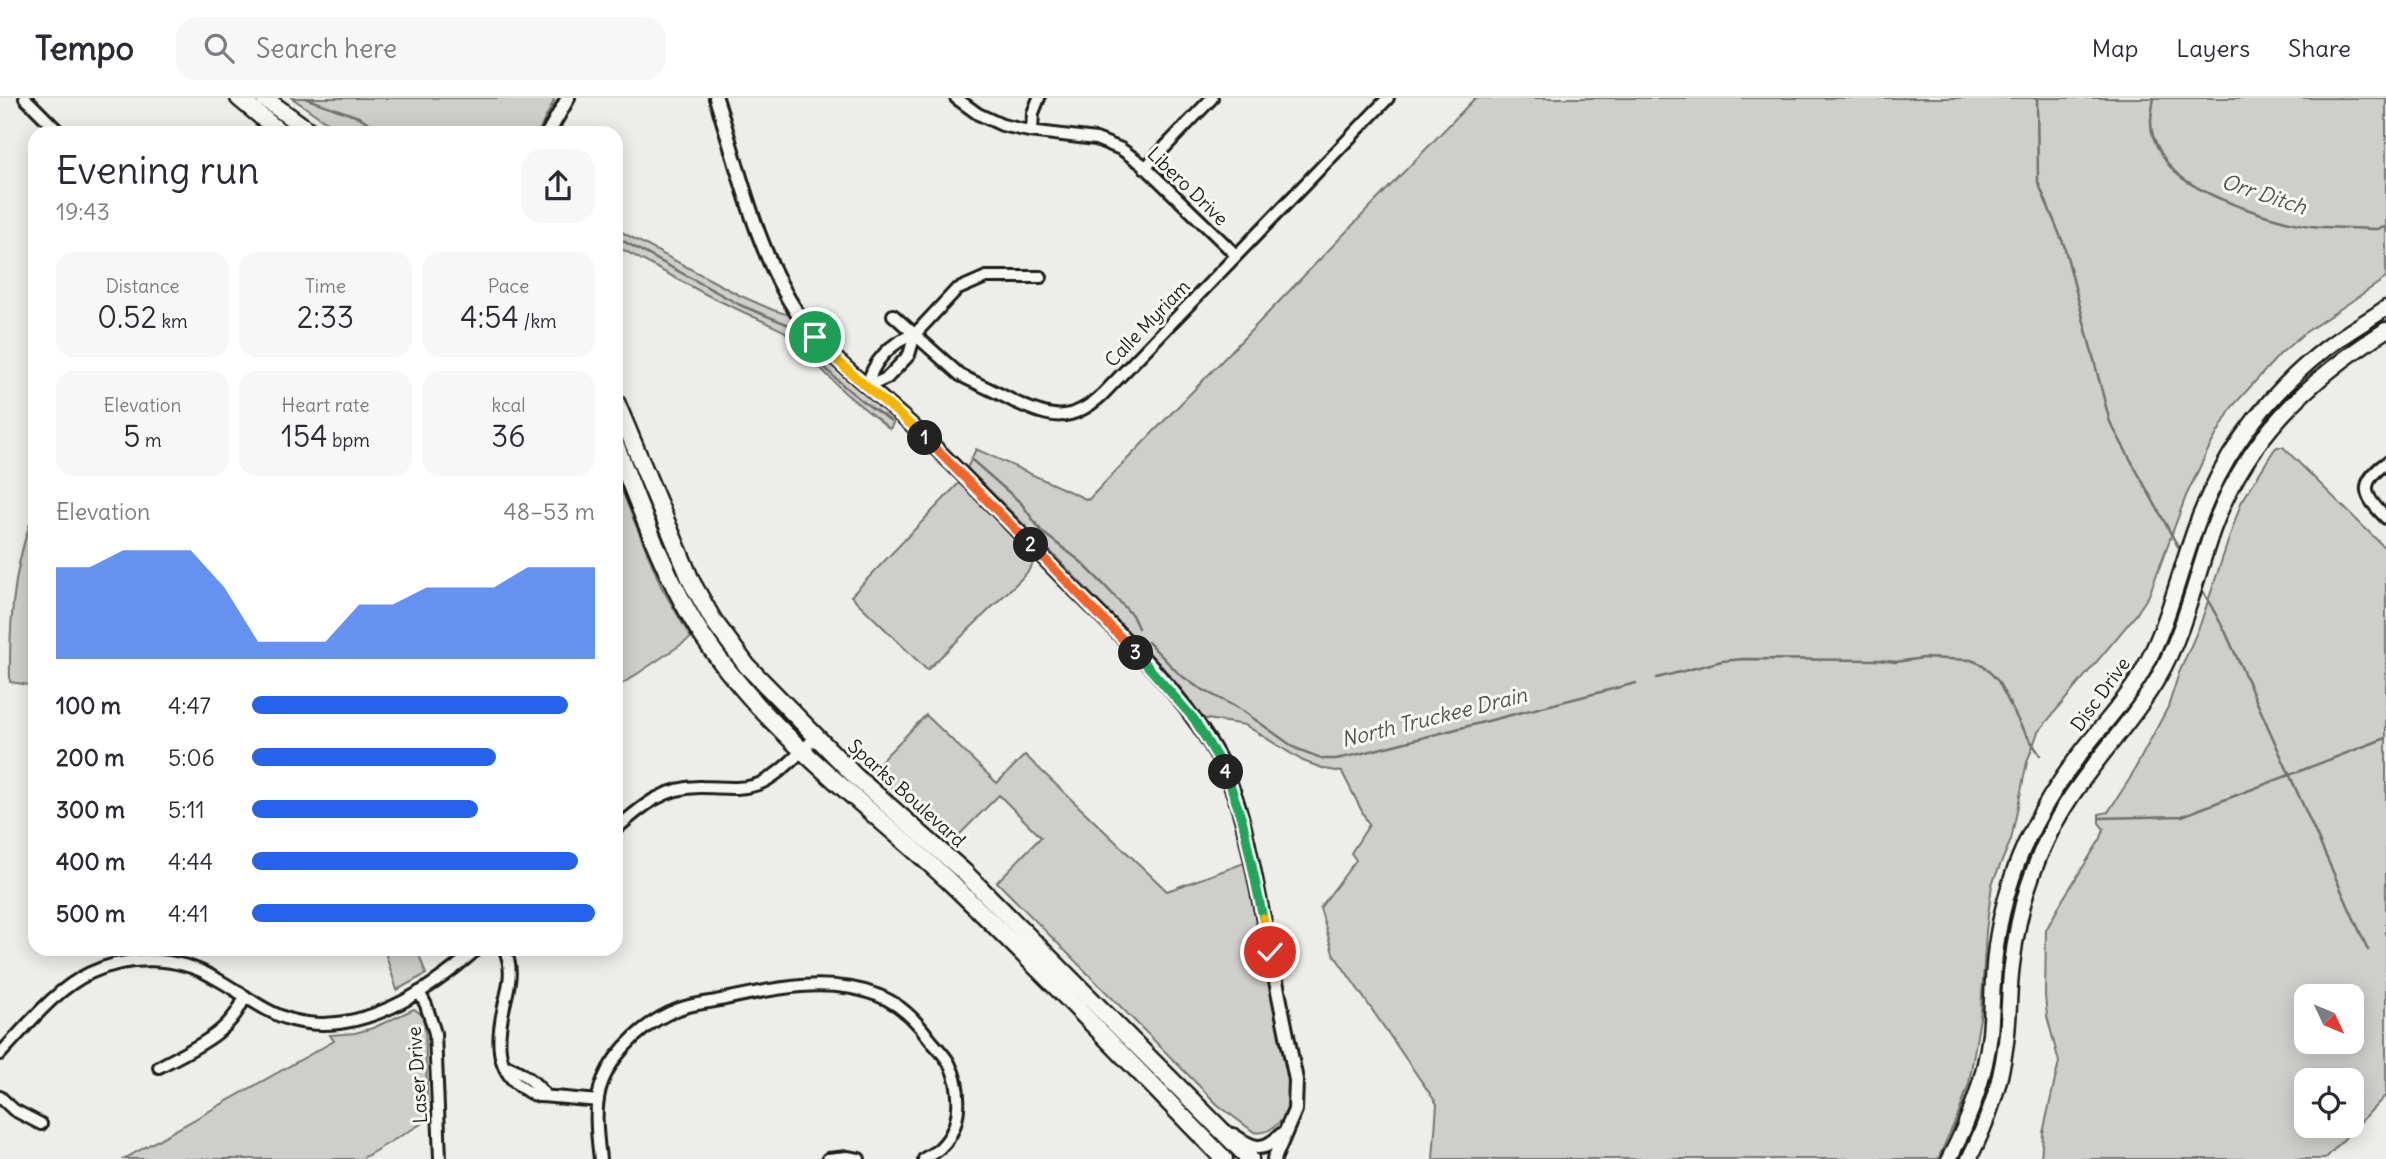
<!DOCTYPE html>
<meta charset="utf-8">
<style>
body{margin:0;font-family:Delius,sans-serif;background:#f7f7f7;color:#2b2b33;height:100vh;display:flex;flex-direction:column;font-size:26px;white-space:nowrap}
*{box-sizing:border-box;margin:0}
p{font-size:23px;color:#7c7c81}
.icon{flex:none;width:38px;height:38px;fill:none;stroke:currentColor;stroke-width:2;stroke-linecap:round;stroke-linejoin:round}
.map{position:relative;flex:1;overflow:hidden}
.sheet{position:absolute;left:28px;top:28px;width:595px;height:830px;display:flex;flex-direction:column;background:#fff;border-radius:21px;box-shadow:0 4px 18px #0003}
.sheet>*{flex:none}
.needle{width:46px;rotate:134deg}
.controls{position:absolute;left:2294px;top:886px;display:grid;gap:14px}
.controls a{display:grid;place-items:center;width:70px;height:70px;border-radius:14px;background:#fff;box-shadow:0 4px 18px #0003;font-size:35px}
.pin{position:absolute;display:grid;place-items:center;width:60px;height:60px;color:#fff;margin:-30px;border:4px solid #fff;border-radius:50%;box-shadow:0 2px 7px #0007}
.km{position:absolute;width:35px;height:35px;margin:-18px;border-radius:50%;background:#222;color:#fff;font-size:19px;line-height:35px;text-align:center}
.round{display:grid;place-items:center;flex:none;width:74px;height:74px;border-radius:21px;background:#f7f7f7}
.head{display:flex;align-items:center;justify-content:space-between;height:119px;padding:0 28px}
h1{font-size:38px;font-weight:600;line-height:52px}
.figures{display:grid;grid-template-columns:repeat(3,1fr);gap:10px;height:119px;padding:7px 28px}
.figures div{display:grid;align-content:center;border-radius:18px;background:#f7f7f7;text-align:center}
.figures b{font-size:30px;font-weight:600}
.figures small{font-size:19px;font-weight:400}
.figures p{font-size:19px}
.chart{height:196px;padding:14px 28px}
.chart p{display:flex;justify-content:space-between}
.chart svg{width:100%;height:126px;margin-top:7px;fill:#2563eb;opacity:.7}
ul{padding:0 28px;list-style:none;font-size:23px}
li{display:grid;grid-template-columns:112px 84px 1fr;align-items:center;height:52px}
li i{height:18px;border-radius:9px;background:#2563eb}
header{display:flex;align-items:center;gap:42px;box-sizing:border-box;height:98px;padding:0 35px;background:#fff;border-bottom:2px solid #e1e1e2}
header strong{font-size:33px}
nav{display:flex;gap:38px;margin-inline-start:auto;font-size:24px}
.search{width:490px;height:63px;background:#f7f7f7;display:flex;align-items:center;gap:18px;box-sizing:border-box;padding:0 24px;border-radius:21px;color:#7c7c81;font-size:26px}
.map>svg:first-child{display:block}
</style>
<header>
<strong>Tempo</strong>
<div class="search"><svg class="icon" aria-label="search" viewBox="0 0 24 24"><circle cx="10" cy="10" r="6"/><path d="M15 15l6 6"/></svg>Search here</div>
<nav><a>Map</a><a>Layers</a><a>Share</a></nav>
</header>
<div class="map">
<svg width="2386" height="1061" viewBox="0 0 2386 1061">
<rect width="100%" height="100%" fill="#edede9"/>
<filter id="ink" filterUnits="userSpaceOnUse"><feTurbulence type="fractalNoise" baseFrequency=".0143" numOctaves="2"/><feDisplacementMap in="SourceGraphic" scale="14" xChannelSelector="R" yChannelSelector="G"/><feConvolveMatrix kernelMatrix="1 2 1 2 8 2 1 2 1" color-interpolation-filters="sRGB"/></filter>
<g filter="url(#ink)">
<path fill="#cececb" stroke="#757574" stroke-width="2" fill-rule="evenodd" d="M292,0h261l1,3 -16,32h-190l-26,-14z
M1475,0h911v180l-83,56 -23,20 -48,53 -23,41 -23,48 -37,99 -14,21 -97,116 -11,30 -16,78 -19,44 -6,47 -5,81 -12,71 -10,30 -21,46h-505l4,-55 -104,-151 -13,-45 36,-48 -5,-7 18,-28 -27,-53 -17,-3 -22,-8 -58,-36 -44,-7c-72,-88 -152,-170 -234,-250l9,-19 112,51z
M616,131l123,66 34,15 20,6 21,30 19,20 20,19 43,32 -6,12 -45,-36 -61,-62 -75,-35 -93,-50z
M2277,349h6l103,102v546l-61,64h-284l2,-26 16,-71 -12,-46 -2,-20 1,-66 17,-31 38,-61 3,-9 -5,-6v-9l9,-2 21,-32 39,-73 11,-34 21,-48 41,-122 33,-53zM2306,898h46v45h-46zM2306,982h46v45h-46z
M616,378l45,110 30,52 -75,50z
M959,385l70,68c9,11 1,18 -7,27l-95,92 -76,-74z
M35,413v175l-25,-4c-1,-56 3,-119 25,-171z
M926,617l71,68 28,-28 142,136 80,-29 43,224c0,5 1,12 0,17 -3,15 -20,33 -36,29l-36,-27 -221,-223 44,-45 -42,-42 -45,45 -82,-70z
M384,851h33l9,25 -29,16z
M414,911l8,6 3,9 3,96 -67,39h-237l210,-118 -4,-6 25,-2 18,-5z"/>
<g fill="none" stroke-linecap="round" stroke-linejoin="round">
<path stroke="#6f6f6d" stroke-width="2.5" d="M305,0l56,20 22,15
M2037,0l1,84 26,63 46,177 71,130
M2154,0c-2,12 -5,25 -1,38 4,12 13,27 22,36 27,25 100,49 136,54 21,2 43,2 65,3l10,-2
M616,139l124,68 49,20c32,42 57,67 102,96
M972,362l49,43 21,29 38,29 24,24 28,30 6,13
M2200,488l25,45 143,319
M1148,544l31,32 17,12 47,25 52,37 28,11h13l19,-4 281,-72
M1657,580l65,-17 21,-2 135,1 18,2 27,-4 48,2 12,5 15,16 24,47 18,27
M2100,720l82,-2 204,-78"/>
<g stroke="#1c1c1c" stroke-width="16">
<path id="minor" d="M25,0l35,35
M956,0l22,16 24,11 27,6 67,8 25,10 21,15 94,91
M1032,33l1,-18 6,-15
M1145,70l67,-70
M893,217l67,60 10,5c15,7 30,14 45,22 36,16 55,22 87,-7l286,-297
M915,236c-24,8 -43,28 -48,53l20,-9 22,-23 6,-21 41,-44 30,-13h55
M2386,365c-28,21 -23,32 0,55
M616,731c26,-23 49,-43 86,-42 20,0 40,4 59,-4 21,-10 38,-30 55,-46
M504,850c10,21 5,37 0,58 -7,31 -10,64 20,83 4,3 10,6 15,7 19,1 39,3 59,5
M419,894l7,13 9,28 5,126
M0,956c27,-28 54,-64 90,-81 39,-18 86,-17 123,4 27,14 50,35 79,43 67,18 138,-29 186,-72
M504,967c14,4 32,17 41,30
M159,969c34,-19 72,-33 86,-71
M0,999l14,13 27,14
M600,1061c-3,-24 -7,-56 3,-79 12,-30 45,-60 76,-71 12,-5 28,-6 41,-9 51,-11 106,-24 157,-5 22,8 39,25 52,43 6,8 15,16 20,25 13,25 14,63 -8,84 -4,5 -12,8 -17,12
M828,1061l19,-2 12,2"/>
</g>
<g stroke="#1c1c1c" stroke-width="18">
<path id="tertiary" d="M716,0c23,71 40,152 81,215 31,47 78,77 118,115 52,49 100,101 150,152 51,51 107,101 145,163 32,51 40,111 52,169 11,56 23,112 34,168l-1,30 -21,49
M548,35l20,-35
M1233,1037c20,14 29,18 48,0"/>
</g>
<g stroke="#1c1c1c" stroke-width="19">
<path id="secondary" d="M1949,1061c20,-38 36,-82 41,-125 2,-22 2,-46 4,-68 2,-30 9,-60 18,-88 14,-43 38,-84 65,-120 21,-29 46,-53 64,-84 29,-52 38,-104 59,-158 26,-66 69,-123 125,-167 19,-15 41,-27 61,-41
M1969,1061c17,-34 31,-72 36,-110 5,-28 3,-56 7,-84 3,-26 8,-53 16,-78 12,-37 29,-72 52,-103 26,-37 56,-68 78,-106 27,-47 37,-98 55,-149 32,-89 95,-149 173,-199"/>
</g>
<g stroke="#1c1c1c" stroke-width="21">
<path id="primary" d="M239,0l42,35
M264,0l48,35
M616,304l76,181 21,37 34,46 109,111 108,95 286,287
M616,348c24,62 51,136 88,192 65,97 164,167 248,246 93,89 182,183 272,275"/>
</g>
<use href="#minor" stroke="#f6f6f2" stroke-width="10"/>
<use href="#tertiary" stroke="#f6f6f2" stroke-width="12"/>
<use href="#secondary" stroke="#f6f6f2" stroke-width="14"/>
<use href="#primary" stroke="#f6f6f2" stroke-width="16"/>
</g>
</g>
<g fill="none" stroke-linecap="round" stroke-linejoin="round" filter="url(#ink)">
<g stroke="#fff" stroke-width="14">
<path id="split-1" d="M815,239c33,38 74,66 110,101"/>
</g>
<g stroke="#fff" stroke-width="14">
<path id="split-2" d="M925,340l106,107"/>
</g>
<g stroke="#fff" stroke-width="14">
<path id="split-3" d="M1031,447l105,108"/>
</g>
<g stroke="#fff" stroke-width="14">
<path id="split-4" d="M1136,555l58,66 32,53"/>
</g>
<g stroke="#fff" stroke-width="14">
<path id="split-5" d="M1226,674l17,51 20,95"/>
</g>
<g stroke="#fff" stroke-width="14">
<path id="split-6" d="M1263,820l7,34"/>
</g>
<use href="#split-1" stroke="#f5b400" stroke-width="9"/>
<use href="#split-2" stroke="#f0652b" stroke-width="9"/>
<use href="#split-3" stroke="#f0652b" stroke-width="9"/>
<use href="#split-4" stroke="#22a559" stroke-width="9"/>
<use href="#split-5" stroke="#22a559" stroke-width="9"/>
<use href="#split-6" stroke="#f5b400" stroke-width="9"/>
</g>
<g text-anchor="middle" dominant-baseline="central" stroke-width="6" stroke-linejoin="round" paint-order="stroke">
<g font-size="19" fill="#1c1c1c" stroke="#f6f6f2">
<text transform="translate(1188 88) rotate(44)">Libero Drive</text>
<text transform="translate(1147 225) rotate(-46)">Calle Myriam</text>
<text transform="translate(2100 596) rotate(-54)">Disc Drive</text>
<text transform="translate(907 695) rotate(42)">Sparks Boulevard</text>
<text transform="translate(417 977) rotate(-94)">Laser Drive</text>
</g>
<g font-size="21" font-style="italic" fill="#535352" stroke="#f6f6f2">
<text transform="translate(2264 96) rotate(18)">Orr Ditch</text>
<text transform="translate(1434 619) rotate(-14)">North Truckee Drain</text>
</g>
</g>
</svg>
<div class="controls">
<a><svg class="needle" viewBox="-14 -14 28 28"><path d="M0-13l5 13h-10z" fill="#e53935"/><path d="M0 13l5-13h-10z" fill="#7c7c81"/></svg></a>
<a><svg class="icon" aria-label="locate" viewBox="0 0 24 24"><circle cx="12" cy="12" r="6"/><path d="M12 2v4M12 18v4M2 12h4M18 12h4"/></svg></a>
</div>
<div class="pin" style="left:815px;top:239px;background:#1e9e55"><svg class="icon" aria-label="arrive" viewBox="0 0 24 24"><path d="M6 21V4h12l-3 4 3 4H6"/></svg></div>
<div class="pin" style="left:1270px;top:854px;background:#d93025"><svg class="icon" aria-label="check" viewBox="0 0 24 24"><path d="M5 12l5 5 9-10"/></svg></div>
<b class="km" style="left:925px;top:340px">1</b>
<b class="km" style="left:1031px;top:447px">2</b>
<b class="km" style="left:1136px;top:555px">3</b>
<b class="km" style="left:1226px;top:674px">4</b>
<section class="sheet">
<div class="head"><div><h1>Evening run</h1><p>19:43</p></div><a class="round"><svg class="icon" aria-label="share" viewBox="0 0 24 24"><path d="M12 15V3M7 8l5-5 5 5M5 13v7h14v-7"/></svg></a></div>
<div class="figures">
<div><p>Distance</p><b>0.52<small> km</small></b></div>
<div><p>Time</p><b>2:33</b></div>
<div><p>Pace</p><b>4:54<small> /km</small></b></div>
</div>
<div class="figures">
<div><p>Elevation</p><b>5<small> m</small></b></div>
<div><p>Heart rate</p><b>154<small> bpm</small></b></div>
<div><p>kcal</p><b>36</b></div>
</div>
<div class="chart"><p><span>Elevation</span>48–53 m</p>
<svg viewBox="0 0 160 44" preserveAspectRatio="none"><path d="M0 44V12L10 12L20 6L30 6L40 6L50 19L60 38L70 38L80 38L90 25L100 25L110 19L120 19L130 19L140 12L150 12L160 12V44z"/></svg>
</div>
<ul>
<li><b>100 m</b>4:47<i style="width:92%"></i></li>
<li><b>200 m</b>5:06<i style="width:71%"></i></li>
<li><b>300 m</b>5:11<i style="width:66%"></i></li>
<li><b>400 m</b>4:44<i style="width:95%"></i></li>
<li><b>500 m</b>4:41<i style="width:100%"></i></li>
</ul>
</section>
</div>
